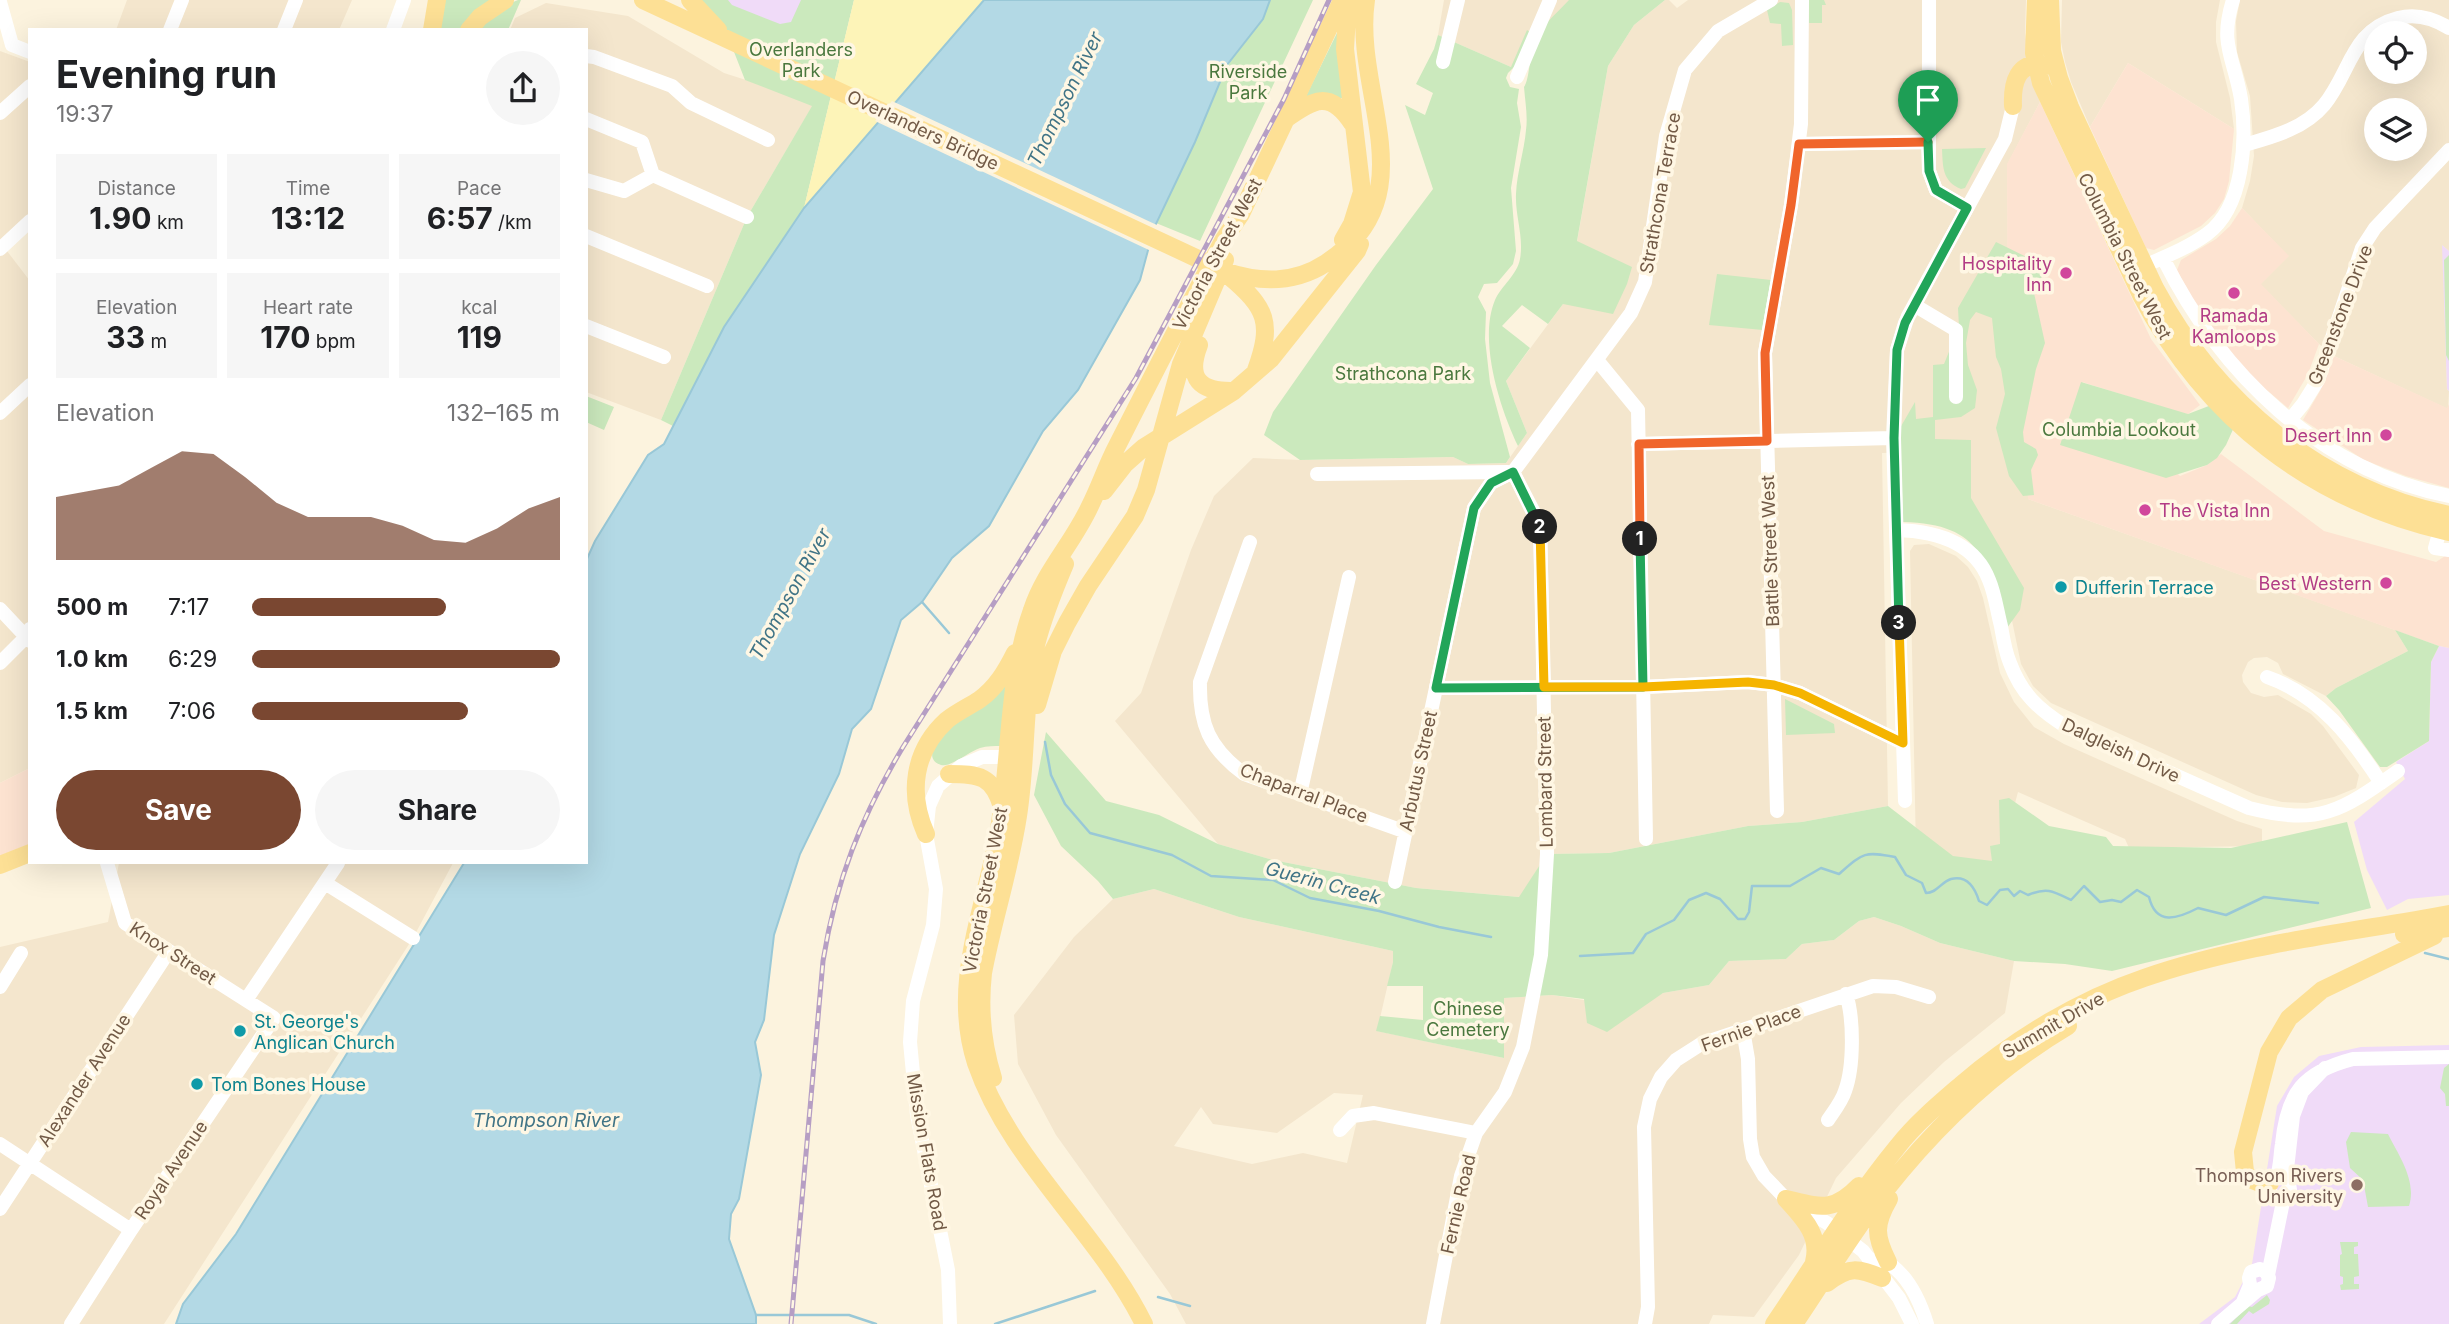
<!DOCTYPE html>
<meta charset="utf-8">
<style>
body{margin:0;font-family:Inter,sans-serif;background:#f6f6f6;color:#202124;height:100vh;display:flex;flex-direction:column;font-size:26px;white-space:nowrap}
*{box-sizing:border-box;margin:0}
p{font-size:23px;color:#757577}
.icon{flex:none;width:38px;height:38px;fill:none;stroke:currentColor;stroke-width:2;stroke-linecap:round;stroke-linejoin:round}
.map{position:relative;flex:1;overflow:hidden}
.side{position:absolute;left:28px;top:28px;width:560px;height:836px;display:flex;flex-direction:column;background:#fff;border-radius:0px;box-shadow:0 7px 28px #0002}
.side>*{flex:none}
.buttons{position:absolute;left:2364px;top:21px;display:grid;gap:14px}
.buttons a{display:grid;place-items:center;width:63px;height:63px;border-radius:50%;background:#fff;box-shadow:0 7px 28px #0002;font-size:35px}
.pin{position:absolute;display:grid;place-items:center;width:60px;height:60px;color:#fff;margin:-72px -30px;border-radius:50% 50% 50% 0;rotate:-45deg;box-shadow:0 0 7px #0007}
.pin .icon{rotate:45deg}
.km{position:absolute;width:35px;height:35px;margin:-18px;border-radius:50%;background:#222;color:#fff;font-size:19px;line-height:35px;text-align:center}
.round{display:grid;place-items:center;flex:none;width:74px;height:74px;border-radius:37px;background:#f6f6f6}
.summary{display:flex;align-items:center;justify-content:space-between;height:119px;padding:0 28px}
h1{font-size:38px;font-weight:700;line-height:52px}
.figures{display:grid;grid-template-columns:repeat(3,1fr);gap:10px;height:119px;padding:7px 28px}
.figures div{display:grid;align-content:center;border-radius:0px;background:#f6f6f6;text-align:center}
.figures b{font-size:30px;font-weight:700}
.figures small{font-size:19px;font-weight:400}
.figures p{font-size:19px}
.chart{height:196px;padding:14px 28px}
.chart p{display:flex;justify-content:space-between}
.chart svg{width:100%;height:126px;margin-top:7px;fill:#7a4731;opacity:.7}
.action{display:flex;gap:14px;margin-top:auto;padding:14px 28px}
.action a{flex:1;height:80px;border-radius:42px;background:#7a4731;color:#fff;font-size:28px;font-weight:700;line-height:80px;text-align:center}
.action a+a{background:#f6f6f6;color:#202124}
ul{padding:0 28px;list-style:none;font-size:23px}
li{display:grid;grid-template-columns:112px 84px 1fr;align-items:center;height:52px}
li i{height:18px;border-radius:9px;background:#7a4731}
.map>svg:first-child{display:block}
</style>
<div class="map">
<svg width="2449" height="1324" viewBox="0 0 2449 1324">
<rect width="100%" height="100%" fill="#fcf3de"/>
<path fill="#f4e6cd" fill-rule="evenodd" d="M127,0h225l-13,30h-223z
M1444,0h147l-80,67 -73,-32z
M1665,0h4l8,8 11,-8h338l-1,33 6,43 9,26 -33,63 1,117 19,168 1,49 367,131 13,21 -72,37 -10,8 -43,-22 -5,-11 -11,-6 -13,1 -6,4 -6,13 1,7 8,11 13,4 14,-2 33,19 12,12 36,49 -3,13 -22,9 -27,6 -25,-1 -26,-7 -205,-92 -18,-17 -12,-22 -17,-82 -34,-48 -7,-83 -81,2 6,353 -86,16 -54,4 -139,27 -62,1 -27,43 -104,-9 -143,-28 -55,-16 -103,-123 26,-28 50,-143 23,-54 39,-38 47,2 153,-3 15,7 38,-1 21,-30 -21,-52 57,-77 14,-62 31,-176 26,-41z
M2062,0h158l-4,22v20l14,56 4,31 -106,-66 -38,64 -19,-45 -6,-20 -4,-20z
M2240,0h209v251l-6,-5 4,143 2,2 -1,18 -114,-53 -15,-12 -59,-60 28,-28 -46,-48 8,-27 4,-25 -4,-60 -13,-44 -1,-31zM2376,33h39v39h-39zM2376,110h39v39h-39z
M546,3l82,13 96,57 56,18 33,14 -66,112 -86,203 -75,-28v-362h-76l5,-12z
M0,51l30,11v159l-23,30 23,30v487l-30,15z
M1929,544l27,12 12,11 9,14 6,17 17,75 14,29 20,25 30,17 173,77 25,8v17l-133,2 -4,-9 -107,-47 -20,74 -82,-15 -6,-300 4,-6z
M119,863h334l-40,75 -249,386h-164v-377l108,-25z
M1154,889l85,28 154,34v11l-16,69 127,27v-60l48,-3 32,5 71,-3 8,-4 46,-8 20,-24 57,-2 16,-15 32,-4 25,-19 15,-4 27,9 39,17 74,18 -9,52 -61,49 -43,41 -65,75 -37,77 -45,62 -41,-2 -4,9h-523l-16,-30 -114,-159 -38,-71 -4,-49 60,-78 39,-38zM1334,1093l29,2 -16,68 -44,-10 -51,11 -78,-18 27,-39 12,17 64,9z"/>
<path fill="#fde3d1" d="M2128,63l106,66 -5,52 -5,18 -9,14 -14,13 -47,24 -8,-2 -56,-121z
M2040,102l111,237 49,66 -12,9 -10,-2 -96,-30 98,94 27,-11 14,-11 103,77 112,31 9,-6h4v92l-10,-2 -411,-147 -1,-49h-19l-1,-286z
M2242,208l47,48 -28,28 58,60 -11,30 -20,34 -38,-32 -31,-39 -23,-32 -19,-35 4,-10 35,-21 14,-13z
M2334,356l113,52 2,-4v84l-43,-12 -42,-16 -61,-40 17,-29z
M30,768v85l-30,12v-82z"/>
<path fill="#f0dbf8" d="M716,0h89l-13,33z
M2442,245l7,6v140l-2,-2z
M2439,646l10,2v247l-41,4 -21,11 -20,-40 -13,-48 51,-43 -9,-17 33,-21 2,-79z
M2449,1045v279h-250l36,-27 17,-33 25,-158 17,-29 25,-21 42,-9z"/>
<path fill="#cbe9bd" d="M442,0h57l-36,30h-27z
M518,0h3l-13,30h-34l23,-21z
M695,0h33l4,5 48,19 11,-2 10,-22h53l-50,208 -80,119 -51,99 -12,-6 86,-203 65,-111 -67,-26 -18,-46z
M1270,0h43l-113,241 -44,-18 39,-81 32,-77 36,-46z
M1569,0h96l-31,25 -26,41 -31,175 55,26 -5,17 -14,30 -50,-10 -15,20 -26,-19 -20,21 28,22 -24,33 21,52 -9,13c-18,-37 -40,-106 -23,-146 7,-15 22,-25 25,-41 4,-22 -5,-43 -4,-65 1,-22 8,-42 10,-64 2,-14 -1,-29 -2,-43 6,-8 5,-34 12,-48 6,-14 22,-27 33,-39z
M1809,0h15l2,5h-4v18h-13z
M1780,2l9,1 3,7 1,35 -11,1 -1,-22 -11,-1 -3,-13z
M1527,30l4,3 -12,29 -11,11 -2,5 4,9 9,2 -2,14 4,24 -10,61 5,63 -3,13 -16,19 -13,1 -6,13 8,15 -1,27 5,44 20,74 -4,6 -38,1 -15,-7 -153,3 -36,-25 9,-23 103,-147 57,-76 -28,-84 20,10 8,-22 -17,-9 18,-35 4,-14 73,32z
M1338,31l9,67h-40l-1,-2z
M1986,148l-21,40 -4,1c-19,-8 -18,-22 -19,-40z
M1996,242l51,25 -13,26 11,50 -9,26 -13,63 1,10 12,7 2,6 -7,15 3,25 -11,1 -14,-20 -13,-48 9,-34 -4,-25 -5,-12 -4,-39 -16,-6 -6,8 -4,23 2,22 9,25 -2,18 -14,9 -26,3v19l36,1v58l53,90 -4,22 -13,18c-21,-66 -23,-104 -104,-106l-3,-94 15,-26 1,17 17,-2v-52l11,-1 15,-37 -1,-19z
M2449,255v106l-3,-6 -2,-95z
M1717,274l54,6 -8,50 -54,-5z
M2081,382l107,32 26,-10 21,21 -9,20 -9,13 -10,7 -41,13 -106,-33z
M586,396l28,11 -10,23 -18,-8z
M2395,630l44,16 -8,16 -2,79 -42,26h-7l-41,-57 -13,-14 10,-8 72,-37z
M1009,677l-7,69c-8,0 -15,0 -22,2 -10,3 -30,20 -39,17 -38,-13 58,-80 68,-88z
M1785,699l49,25 1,9 -49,2z
M1046,732l60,69 53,14 59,29 55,16 143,28 103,9 28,-43 62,-1 139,-27 54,-4 86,-16 65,50 39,5 -2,-15 10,-2 -1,-44 10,-2 40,28 57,11 7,9 118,2 116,-26 24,86 -259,63 -47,-7 -51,-3 -74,-18 -39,-17 -27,-9 -15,4 -25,19 -32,4 -16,15 -57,2 -20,24 -46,8 -56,39 -20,-9 -3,-24 -32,-4 -48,3v60l-128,-27 4,-15 43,4v-34h-36l6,-24v-11l-154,-34 -85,-28 -41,10 -15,-18 -37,-35 -27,-51z
M2449,1064v42h-3l-1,-12 -5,-6 4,-20z
M2351,1132l37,2c11,22 29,47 21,72l-41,1 -5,-27 -13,-12 -4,-26z
M2340,1242h18v4l-4,1v7h4l1,22 -5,1v7h5v5l-18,1 -1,-5 3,-1v-7l-3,-1v-21l2,-1z
M2267,1295l3,5 -1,4 -16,10 -4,-3 -12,13h-7l18,-18 4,1z"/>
<path fill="#fdf4b8" d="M854,0h130l-180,208z"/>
<path fill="#b3d9e5" stroke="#99c8d7" stroke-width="2" d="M984,0h286l-7,19 -36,46 -32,77 -41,86 -14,52 -62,110 -35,41 -54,95 -37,32 -30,44 -21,18 -30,89 -19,20 -13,45 -39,80 -26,81 -10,85 -9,22 6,33 -22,124 -8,15 -2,25 27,76v9h-580l7,-20 53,-70 228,-371h122v-302l9,-20 53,-86 16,-11 60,-117 80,-119z"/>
<path fill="#fcf3de" d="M892,101l267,125 -8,25 -276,-130z"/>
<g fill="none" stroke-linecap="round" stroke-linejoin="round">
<path stroke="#99c8d7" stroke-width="2.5" d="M922,602l27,31
M1045,742l6,33 14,29 25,29 82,22 39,21 62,4 37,18 69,13 60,16 52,10
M2425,953l24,6
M1580,956l53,-3 13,-19 28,-14 15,-20 17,-7 14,6 18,20h7l4,-7 3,-26h38l31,-18 18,6c24,-21 25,-23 56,-17l11,18 16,8 4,10c11,0 15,-11 25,-14 16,-4 24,9 28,22l8,4 13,-15 8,-1 6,7 6,-5 8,4c19,-8 25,-4 43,5l13,-14 16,16 12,-2 9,2 16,-12 12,7c7,29 28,22 49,11l28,7 38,-18 54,6
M1158,1297l32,9
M756,1315h93l27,9
M995,1324l100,-33"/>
<path stroke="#fff" stroke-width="14" d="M1929,0v171l7,19 31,18
M0,2l12,43 18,7
M170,30l12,-30
M284,30l12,-30
M393,30l11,-30
M586,56l8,1 78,29 19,17 77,37
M1443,62l15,-62
M1517,77l33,-77
M0,113l30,-27
M586,119l56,23 11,33
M1799,144l129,-2
M2244,145c28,-8 60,-16 80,-40 27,-33 27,-75 74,-87 19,-5 35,0 51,10
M653,175l94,42
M586,180l38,11 29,-16
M586,236l121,50
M0,249l30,-28
M2163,258c57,115 156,212 286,238
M2135,270c24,-11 50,-20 72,-36 37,-27 40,-94 34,-135 -7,-42 -22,-54 -8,-99
M1914,305l42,25v67
M586,326l78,31
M1597,360l41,50 8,429
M0,413l30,-28
M2290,420l13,-16 15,-24 44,-132 13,-20 74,-78
M1638,444l255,-6
M1317,474l191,-2
M2442,522l-7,26 14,2
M1896,530c38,1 78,11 93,50 6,14 8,31 12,46 2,12 4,25 9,37 11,30 28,46 55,63l184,82c71,18 92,3 149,-37
M1250,542l-50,140c-1,42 9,66 44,92l162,58
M0,609l30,32
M0,663l26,-26 4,-8
M2267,677c52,18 85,61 114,106
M1436,688l207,-1 104,-5 27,3 26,8 103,50
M1300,794l49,-217
M1905,801l-12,-363 4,-88 11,-34 97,-177 8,-33
M1777,811l-12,-458 26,-148 10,-81 1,-124
M1395,882l79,-374 17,-25 22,-11 118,-159 14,-31 21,-146 19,-66 33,-39 53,-31
M325,883l88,55
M0,987l21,-34
M246,1000l92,-137
M1743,1030l5,29 2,80 3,18 11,19 22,23 41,24 36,28 36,47 13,26
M2325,1068l-23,24 -9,24 -6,53 3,21 -6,7h-9l-5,-5v-7c1,-3 4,-5 6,-8 5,-9 4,-23 6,-33 5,-51 21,-72 71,-85l96,-2
M1828,1120c6,-9 14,-19 17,-29 9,-24 9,-73 1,-97
M1340,1130l13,-14 21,-3 102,20
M0,1144l131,86
M0,1209l169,-258
M1878,1258c27,10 41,40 49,66
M2268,1275l16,-78
M71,1324l60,-94 143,-212 -149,-95 -18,-60
M950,1324l-2,-54 -31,-155 -7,-73 3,-41 20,-76 3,-36 -10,-55 3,-28 9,-20 23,-20 21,-9h34
M1433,1324l28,-148 15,-43 29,-41 18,-45 18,-92 6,-101 -7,-330 -27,-52
M1645,1324l3,-17 -4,-180 6,-28 11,-22 15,-17 25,-16 172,-58 23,1 33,10
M2218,1324l40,-34 9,-4 2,-8 -3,-6 -6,-3 -9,3 -2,6 1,7 -7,17"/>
<path stroke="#fde095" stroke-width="18" d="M643,0l581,271c36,12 70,13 102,-8 104,-67 26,-169 40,-263
M690,0l28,30
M2036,0l-2,53 7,30 100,212c65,124 171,206 308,237
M2050,0l2,51 7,27 11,29 85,181c62,115 165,200 294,227
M432,30l5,-30
M469,30l11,-13 25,-17
M2013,106c-1,-22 4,-47 33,-40
M1286,119c28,-20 44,-29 66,4
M1343,240l9,-16 10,-32 -17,-143 3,-49
M1229,276c38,32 44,47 27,94
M1199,345c-13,34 1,47 35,46
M1104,491l21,-27 18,-16 91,-57 37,-32 86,-108 3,-7
M1037,705l16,-54 14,-28 21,-37 47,-70 11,-26 35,-126 44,-104
M949,774c30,0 44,2 53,33
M926,834c-18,-40 -13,-83 21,-114 10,-8 21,-13 32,-20 17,-12 27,-29 36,-47
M0,865l30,-12
M2404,934l45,-6
M993,1078c-11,-35 -14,-69 -10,-105 10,-53 27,-104 35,-157 9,-57 5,-115 18,-171 7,-28 18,-55 29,-81
M2270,1183l-8,1 -12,-5 -5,-7 -2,-20 26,-100 20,-34 33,-28 112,-54
M1786,1199c34,8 47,14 73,-13
M1786,1199c17,19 35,36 28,63
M1888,1262c-13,-26 -14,-37 1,-63
M1827,1283c23,-17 30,-15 55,-5
M1144,1324c-46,-93 -134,-162 -168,-261 -24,-74 5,-145 20,-217 16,-78 9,-161 36,-236 13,-39 41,-67 58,-104 10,-20 17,-41 27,-60 35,-69 71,-139 107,-207l17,-25 101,-214
M1774,1324c41,-60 78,-122 124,-178 18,-23 42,-43 64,-62 53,-45 117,-84 182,-106 98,-34 203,-45 305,-64
M1794,1324c30,-44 57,-90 90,-132 51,-65 113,-124 184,-166"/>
<g stroke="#b69ec4" stroke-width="5">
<path id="rail" d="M791,1324l32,-363c13,-81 38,-144 80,-214l233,-369 148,-279 45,-99"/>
</g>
<use href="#rail" stroke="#fff7e4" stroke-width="2.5" stroke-dasharray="8" stroke-linecap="butt"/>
</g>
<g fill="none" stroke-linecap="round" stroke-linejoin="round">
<g stroke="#fff" stroke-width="14">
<path id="split-1" d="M1640,539l-1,-95 128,-3 -2,-88 26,-148 8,-61 129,-2"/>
</g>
<g stroke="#fff" stroke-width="14">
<path id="split-2" d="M1540,527l-27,-55 -22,11 -17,25 -38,180 207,-1 -3,-148"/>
</g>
<g stroke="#fff" stroke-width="14">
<path id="split-3" d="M1540,527l4,160h99l105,-5 26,3 26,8 103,50 -4,-120"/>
</g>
<g stroke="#fff" stroke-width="14">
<path id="split-4" d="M1899,623l-5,-185 3,-88 8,-27 62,-115 -31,-18 -7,-19 -1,-29"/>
</g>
<use href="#split-1" stroke="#f0652b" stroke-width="9"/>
<use href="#split-2" stroke="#22a559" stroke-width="9"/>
<use href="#split-3" stroke="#f5b400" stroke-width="9"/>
<use href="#split-4" stroke="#22a559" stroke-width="9"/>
</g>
<g fill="#d1479c" stroke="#fff7e4" stroke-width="2.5">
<circle cx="2066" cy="273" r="7"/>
<circle cx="2234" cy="293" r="7"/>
<circle cx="2386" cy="435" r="7"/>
<circle cx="2145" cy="510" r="7"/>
<circle cx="2386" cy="583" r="7"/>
</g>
<g fill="#0f9aa8" stroke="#fff7e4" stroke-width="2.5">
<circle cx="2061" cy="587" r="7"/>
<circle cx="240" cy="1031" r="7"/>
<circle cx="197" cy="1084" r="7"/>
</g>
<circle fill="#8d6e63" stroke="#fff7e4" stroke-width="2.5" cx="2357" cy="1185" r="7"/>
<g text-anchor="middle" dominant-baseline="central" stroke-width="7" stroke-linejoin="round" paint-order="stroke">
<g font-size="18" fill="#4a783e" stroke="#fff7e4">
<text x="801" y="49">Overlanders<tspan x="801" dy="21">Park</tspan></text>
<text x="1248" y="71">Riverside<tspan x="1248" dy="21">Park</tspan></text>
<text x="1403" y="373">Strathcona Park</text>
<text x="2119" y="429">Columbia Lookout</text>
<text x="1468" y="1008">Chinese<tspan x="1468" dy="21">Cemetery</tspan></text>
</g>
<g font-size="18" fill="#725a46" stroke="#fff7e4">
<text transform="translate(923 130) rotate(25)">Overlanders Bridge</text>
<text transform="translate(1660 193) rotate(-80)">Strathcona Terrace</text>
<text transform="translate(1217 254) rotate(-62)">Victoria Street West</text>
<text transform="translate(2125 256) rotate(63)">Columbia Street West</text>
<text transform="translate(2340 315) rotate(-69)">Greenstone Drive</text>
<text transform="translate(1770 551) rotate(-92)">Battle Street West</text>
<text transform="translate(2121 750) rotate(25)">Dalgleish Drive</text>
<text transform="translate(1418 771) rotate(-78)">Arbutus Street</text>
<text transform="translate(1545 782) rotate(-91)">Lombard Street</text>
<text transform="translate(1304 793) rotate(21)">Chaparral Place</text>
<text transform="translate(985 890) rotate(-79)">Victoria Street West</text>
<text transform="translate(173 953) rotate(33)">Knox Street</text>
<text transform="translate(2053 1025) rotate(-30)">Summit Drive</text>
<text transform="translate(1751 1028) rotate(-20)">Fernie Place</text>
<text transform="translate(84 1080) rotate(-57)">Alexander Avenue</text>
<text transform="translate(927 1152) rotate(80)">Mission Flats Road</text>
<text transform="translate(171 1170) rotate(-56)">Royal Avenue</text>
<text transform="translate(1458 1204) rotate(-77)">Fernie Road</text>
</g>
<g font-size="18" fill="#b23c85" stroke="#fff7e4" text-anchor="end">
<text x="2052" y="263">Hospitality<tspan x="2052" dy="21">Inn</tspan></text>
<text x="2234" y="315" text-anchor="middle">Ramada<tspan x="2234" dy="21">Kamloops</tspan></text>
<text x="2372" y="435">Desert Inn</text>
<text x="2159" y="510" text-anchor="start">The Vista Inn</text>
<text x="2372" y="583">Best Western</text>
</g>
<g font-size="18" fill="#0d838f" stroke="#fff7e4" text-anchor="start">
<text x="2075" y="587">Dufferin Terrace</text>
<text x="254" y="1021">St. George's<tspan x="254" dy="21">Anglican Church</tspan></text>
<text x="211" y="1084">Tom Bones House</text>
</g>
<g font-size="18" fill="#785e54" stroke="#fff7e4" text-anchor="end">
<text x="2343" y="1175">Thompson Rivers<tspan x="2343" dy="21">University</tspan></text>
</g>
<g font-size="19" font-style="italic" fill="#407486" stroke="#fff7e4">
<text transform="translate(1065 99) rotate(-64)">Thompson River</text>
<text transform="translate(790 594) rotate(-61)">Thompson River</text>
<text transform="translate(1323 883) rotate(15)">Guerin Creek</text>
<text x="546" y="1120">Thompson River</text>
</g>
</g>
</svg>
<div class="buttons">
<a><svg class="icon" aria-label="locate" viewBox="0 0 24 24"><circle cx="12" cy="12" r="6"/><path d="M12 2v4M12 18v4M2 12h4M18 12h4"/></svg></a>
<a><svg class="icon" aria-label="layers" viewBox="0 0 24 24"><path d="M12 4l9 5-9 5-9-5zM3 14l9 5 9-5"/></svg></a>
</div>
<div class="pin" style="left:1928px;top:142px;background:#1e9e55"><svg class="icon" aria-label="arrive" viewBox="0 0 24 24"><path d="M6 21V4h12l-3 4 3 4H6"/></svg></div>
<b class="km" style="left:1640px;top:539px">1</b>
<b class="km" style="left:1540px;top:527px">2</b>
<b class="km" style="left:1899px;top:623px">3</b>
<section class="side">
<div class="summary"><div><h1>Evening run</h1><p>19:37</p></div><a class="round"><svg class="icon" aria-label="share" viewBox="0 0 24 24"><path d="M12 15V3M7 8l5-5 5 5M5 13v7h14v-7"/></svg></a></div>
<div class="figures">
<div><p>Distance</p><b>1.90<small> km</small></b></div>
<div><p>Time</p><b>13:12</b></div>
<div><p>Pace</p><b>6:57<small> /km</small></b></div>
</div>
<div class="figures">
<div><p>Elevation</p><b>33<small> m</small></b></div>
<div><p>Heart rate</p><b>170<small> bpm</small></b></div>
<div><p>kcal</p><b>119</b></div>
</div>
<div class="chart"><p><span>Elevation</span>132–165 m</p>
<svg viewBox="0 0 160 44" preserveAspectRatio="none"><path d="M0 44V22L10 20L20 18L30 12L40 6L50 7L60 15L70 24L80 29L90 29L100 29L110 32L120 37L130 38L140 33L150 26L160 22V44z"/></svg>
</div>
<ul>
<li><b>500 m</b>7:17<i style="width:63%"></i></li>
<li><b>1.0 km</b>6:29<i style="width:100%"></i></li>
<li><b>1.5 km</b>7:06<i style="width:70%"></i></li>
</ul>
<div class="action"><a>Save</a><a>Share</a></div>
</section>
</div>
